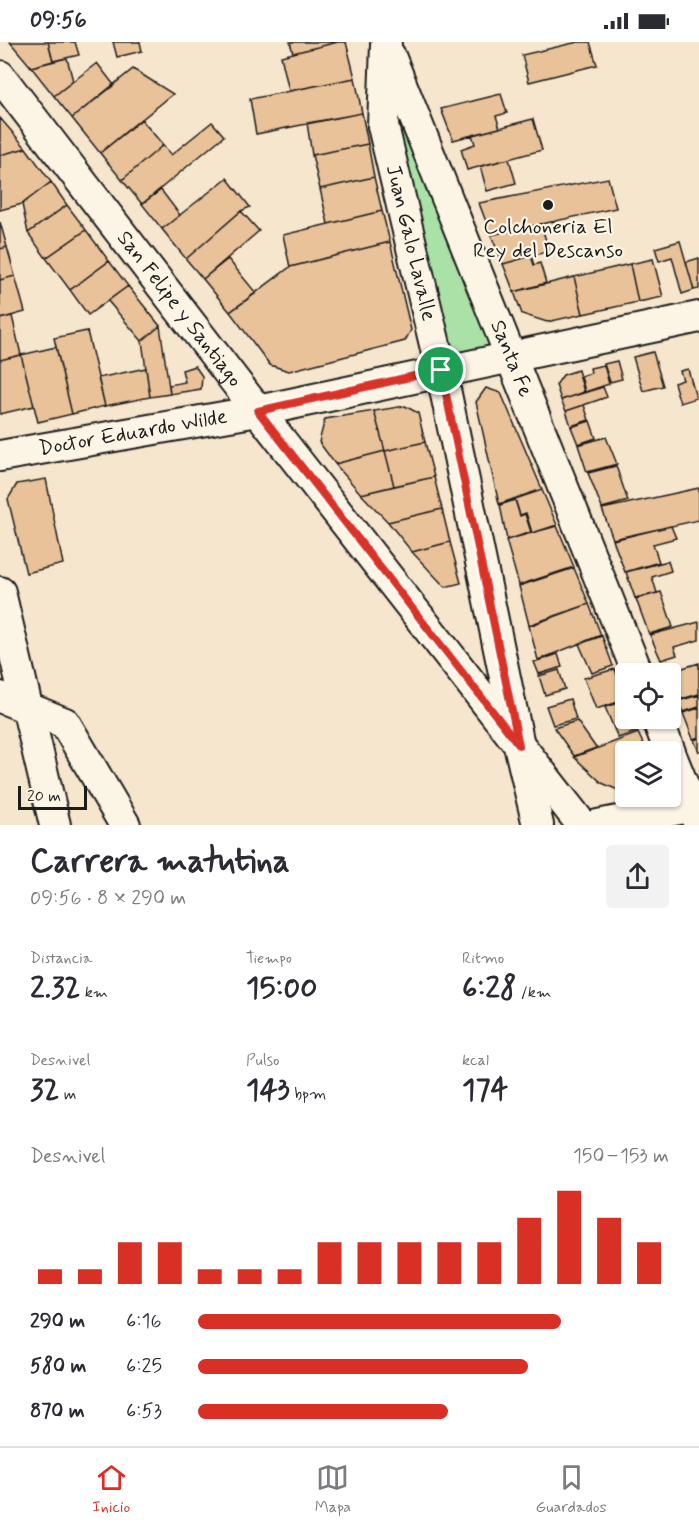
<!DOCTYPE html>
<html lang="es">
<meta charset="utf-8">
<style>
body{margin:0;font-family:Mynerve,sans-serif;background:#f2f2f3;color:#2b2b33;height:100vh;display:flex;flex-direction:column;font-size:22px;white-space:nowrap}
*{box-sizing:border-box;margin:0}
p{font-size:20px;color:#7c7c81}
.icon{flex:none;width:33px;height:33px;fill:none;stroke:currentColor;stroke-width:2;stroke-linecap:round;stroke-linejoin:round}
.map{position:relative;height:783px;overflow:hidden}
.details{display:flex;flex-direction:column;background:#fff;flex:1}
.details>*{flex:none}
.controls{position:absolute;left:615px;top:621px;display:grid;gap:12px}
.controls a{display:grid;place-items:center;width:66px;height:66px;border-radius:6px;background:#fff;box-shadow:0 2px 4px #0004;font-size:30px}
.scale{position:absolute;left:18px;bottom:15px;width:69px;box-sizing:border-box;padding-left:6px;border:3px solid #1c1c1c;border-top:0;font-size:16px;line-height:21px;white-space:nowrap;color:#1c1c1c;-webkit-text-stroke:4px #fcf5e5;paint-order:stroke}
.pin{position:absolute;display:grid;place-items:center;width:51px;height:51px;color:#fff;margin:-26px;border:3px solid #fff;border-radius:50%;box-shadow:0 2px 6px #0007}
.round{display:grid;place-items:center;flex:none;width:63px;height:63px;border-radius:6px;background:#f2f2f3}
.headline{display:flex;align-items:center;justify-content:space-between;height:102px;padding:0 30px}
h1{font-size:33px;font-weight:700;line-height:45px}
.stats{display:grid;grid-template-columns:repeat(3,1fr);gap:9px;height:102px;padding:6px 30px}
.stats div{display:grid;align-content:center}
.stats b{font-size:30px;font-weight:700}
.stats small{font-size:16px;font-weight:400}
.stats p{font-size:16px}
.chart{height:168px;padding:12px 30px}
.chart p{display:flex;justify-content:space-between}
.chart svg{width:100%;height:108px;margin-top:6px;stroke:#d93025;stroke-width:6}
ul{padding:0 30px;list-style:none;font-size:20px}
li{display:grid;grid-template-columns:96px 72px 1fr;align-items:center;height:45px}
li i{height:15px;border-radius:8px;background:#d93025}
.status{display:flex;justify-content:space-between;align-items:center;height:42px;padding:0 30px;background:#fff;direction:ltr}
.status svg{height:16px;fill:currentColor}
.tabs{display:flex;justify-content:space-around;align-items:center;height:84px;border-top:2px solid #e1e1e2;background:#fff;font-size:16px;color:#7c7c81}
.tabs a{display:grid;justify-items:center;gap:3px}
.tabs .current{color:#d93025}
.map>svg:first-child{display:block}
</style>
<div class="status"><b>09:56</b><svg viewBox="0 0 49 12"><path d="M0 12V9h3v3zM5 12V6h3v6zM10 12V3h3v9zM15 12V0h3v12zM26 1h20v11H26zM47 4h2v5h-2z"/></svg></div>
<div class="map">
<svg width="699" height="783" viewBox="0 0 699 783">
<rect width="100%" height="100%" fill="#f6e6ce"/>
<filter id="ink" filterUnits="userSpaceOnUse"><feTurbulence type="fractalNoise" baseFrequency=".0167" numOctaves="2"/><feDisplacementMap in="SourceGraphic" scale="12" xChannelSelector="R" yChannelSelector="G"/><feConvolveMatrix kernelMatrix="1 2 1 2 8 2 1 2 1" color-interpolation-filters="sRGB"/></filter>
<g filter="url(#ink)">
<path fill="#a9e1a6" stroke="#627e61" stroke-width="1.5" d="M386,12l120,301 -63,12 -58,-240z"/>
<path fill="#e9c299" stroke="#1c1c1c" stroke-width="1.5" d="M10,0h38l5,19 -22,6z
M48,0h27l4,13 -26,6z
M113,0h27l2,9 -25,6z
M290,0h48l-45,11z
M338,0h8l9,36 -66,13 -8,-35z
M578,0h12l7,23 -68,17 -7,-27z
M67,16l6,23 -19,15 -23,-29z
M97,21l17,22 -42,33 -18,-22z
M133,27l40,25 -73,59 -28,-35z
M355,36l7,35 -106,21 -6,-35z
M501,52l6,19 -11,3 4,12 -47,12 -12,-31z
M362,71l6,31 -56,11 -5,-32z
M0,76l26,30 -26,7z
M141,77l22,26 -41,35 -22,-27z
M533,77l9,31 -75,20 -6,-21 14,-5 -3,-9z
M212,80l12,14 -82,68 -20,-24 41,-35 8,10z
M368,102l6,33 -54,12 -8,-34z
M26,106l25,34 -29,22 -22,6v-55z
M509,117l7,24 -29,8 -7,-25z
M374,135l8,34 -54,13 -8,-35z
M227,136l23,29 -9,4 -55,48 -24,-30z
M608,136l8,30 -125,27 -12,-32z
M51,140l16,23 -39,28 -6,-29z
M161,148l19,25 -18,14 -20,-25z
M67,163l19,25 -40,28 -18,-25z
M241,169l18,20 -56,48 -17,-20z
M382,169l8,31 -100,25 -7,-32z
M0,180l7,25 -7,2z
M541,182l8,27 -46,13 -12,-29z
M86,188l23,31 -39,29 -24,-32z
M680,199l14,49 -12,4 -10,-37 -13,4 -4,-13z
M390,200l21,88 -6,11 -116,30 -19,-6 -40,-53 60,-45z
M7,205l8,29 -15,4v-31z
M531,214l3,9 6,-2 6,20 -32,9 -11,-28z
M699,216v31l-5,1 -8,-28z
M228,217l28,34 -26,19 -27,-33z
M653,217l10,38 -25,5 -8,-38z
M109,219l19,25 -40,29 -18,-25z
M630,222l8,38 -55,12 -9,-37z
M15,234l10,36 -25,7v-39z
M574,235l9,37 -36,8 -25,-8 -8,-22z
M128,244l32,40 -18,15 -34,-40z
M12,274l9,39 -21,5v-41z
M160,284l10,68 -20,3 -8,-56z
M87,289l18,75 -33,8 -18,-76z
M56,305l16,67 -34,8 -17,-67z
M653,310l10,34 -20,5 -10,-34z
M21,313l13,51 -34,8v-54z
M617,319l5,18 -12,3 -6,-18z
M604,323l5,19 -24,8 -4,-16 10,-3 -1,-5z
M195,324l7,10 -1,13 -31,5 -1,-9 16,-3 -3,-12z
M146,326l4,29 -45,9 -7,-28z
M688,327l8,29 -16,5 -6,-20 9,-3 -3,-9z
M578,328l6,22 -23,8 -5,-15 7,-10z
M603,345l4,10 -41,14 -5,-11z
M486,346l15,5 41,96 -43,15 -23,-102z
M584,363l5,15 -18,6 -5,-15z
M405,364l13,7 7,29 -40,9 -11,-40z
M374,369l11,40 -50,13 -16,-22 6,-23z
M590,379l6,17 -18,6 -7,-17z
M606,395l11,27 -30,8 -9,-27z
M425,400l9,35 -40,9 -9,-35z
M385,409l9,35 -33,8 -26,-30z
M616,424l12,35 -26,7 -14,-35z
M434,435l8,32 -54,13 -27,-28z
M46,437l17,85 -37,9 -18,-74 9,-15z
M699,446v32l-86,19 -11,-30z
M542,448l15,35 -25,8 -6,-20 -6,2 -5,-16z
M515,458l5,16 5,-2 6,18 -24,8 -7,-35z
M442,467l8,33 -38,10 -24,-30z
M557,484l17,41 -55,18 -13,-45z
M671,484l5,12 -23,6 6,18 -34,10 -12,-32z
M450,500l11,41 -16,4 -33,-35z
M668,519l3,10 -19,6 5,16 -22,5 -9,-26z
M574,526l15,36 -60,21 -10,-39z
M661,550l12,35 -24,7 -13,-35z
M589,562l12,31 -63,25 -9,-34z
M699,580v18l-25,7 3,8 -16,5 -11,-25z
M602,594l11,30 -21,7 -13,-29z
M558,612l4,13 -23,7 -5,-12z
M699,621v31l-21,6 -8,-17v-9l-4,-1z
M615,627l10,31 -29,9 -12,-31z
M559,628l6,19 -20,6 -6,-19z
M699,653v12l-16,5 -5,-11z
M570,657l6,20 -23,6 -7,-19z
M626,659v17h7l5,13 -20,7 -13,-31z
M699,666v29l-6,2 -10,-26z
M577,679l19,27 -22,8 -20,-28z
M638,691l9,19h-21v37l-6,2 -18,-8 -28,-26z
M699,696v14l-5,-12z"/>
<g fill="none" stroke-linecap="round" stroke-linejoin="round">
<g stroke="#1c1c1c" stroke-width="34">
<g id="minor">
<path id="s1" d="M386,3l-3,81 58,244 78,375 19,80"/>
<path id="s2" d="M390,14l248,618"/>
<path id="s3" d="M0,34l258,335 324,414"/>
<path id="s4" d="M0,414l258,-45 441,-94"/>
<path d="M0,550l55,233"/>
<path d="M0,655l65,26 60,102"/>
<path d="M657,676l13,34"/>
<path d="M670,711l29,71"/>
<path d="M598,783l101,-20"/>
</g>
</g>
<use href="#minor" stroke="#fcf5e5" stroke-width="30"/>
</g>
</g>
<g fill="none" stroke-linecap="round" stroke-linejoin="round" filter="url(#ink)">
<g stroke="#fff" stroke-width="12">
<path id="route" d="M441,328l78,375 -261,-334z"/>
</g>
<use href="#route" stroke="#d93025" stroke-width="8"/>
</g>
<circle fill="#1c1c1c" stroke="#fcf5e5" stroke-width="2" cx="548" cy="163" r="6"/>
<g text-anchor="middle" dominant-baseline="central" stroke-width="4.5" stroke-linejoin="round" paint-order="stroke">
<g font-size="21" fill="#1c1c1c" stroke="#fcf5e5">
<text x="548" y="185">Colchoneria El<tspan x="548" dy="24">Rey del Descanso</tspan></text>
</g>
<g font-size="21" fill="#1c1c1c" stroke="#fcf5e5">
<text stroke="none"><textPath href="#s1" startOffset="201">Juan Galo Lavalle</textPath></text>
<text stroke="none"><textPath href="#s3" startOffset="294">San Felipe y Santiago</textPath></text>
<text stroke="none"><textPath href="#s2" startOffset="326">Santa Fe</textPath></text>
<text stroke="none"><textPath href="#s4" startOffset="135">Doctor Eduardo Wilde</textPath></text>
</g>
</g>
</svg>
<div class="controls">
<a><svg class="icon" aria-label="locate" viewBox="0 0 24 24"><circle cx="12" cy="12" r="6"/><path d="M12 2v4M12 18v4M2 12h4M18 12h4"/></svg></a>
<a><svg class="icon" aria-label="layers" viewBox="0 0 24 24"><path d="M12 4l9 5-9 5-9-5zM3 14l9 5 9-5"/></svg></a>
</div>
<div class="scale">20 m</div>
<div class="pin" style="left:441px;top:328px;background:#1e9e55"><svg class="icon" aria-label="arrive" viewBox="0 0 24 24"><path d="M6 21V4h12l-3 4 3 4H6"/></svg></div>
</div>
<section class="details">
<div class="headline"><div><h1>Carrera matutina</h1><p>09:56 · 8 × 290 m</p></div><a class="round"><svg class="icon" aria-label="share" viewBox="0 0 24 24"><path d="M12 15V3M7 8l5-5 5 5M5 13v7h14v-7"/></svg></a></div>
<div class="stats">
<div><p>Distancia</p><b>2.32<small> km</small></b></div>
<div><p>Tiempo</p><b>15:00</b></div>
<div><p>Ritmo</p><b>6:28<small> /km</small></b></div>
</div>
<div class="stats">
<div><p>Desnivel</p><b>32<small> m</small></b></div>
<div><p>Pulso</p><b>143<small> bpm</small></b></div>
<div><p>kcal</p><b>174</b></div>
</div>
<div class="chart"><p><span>Desnivel</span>150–153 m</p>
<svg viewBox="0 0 160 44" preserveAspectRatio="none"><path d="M5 44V38M15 44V38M25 44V27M35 44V27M45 44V38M55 44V38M65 44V38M75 44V27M85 44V27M95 44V27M105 44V27M115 44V27M125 44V17M135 44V6M145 44V17M155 44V27"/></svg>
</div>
<ul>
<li><b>290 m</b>6:16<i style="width:77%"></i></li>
<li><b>580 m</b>6:25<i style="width:70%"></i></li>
<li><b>870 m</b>6:53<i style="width:53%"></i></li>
</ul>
</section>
<nav class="tabs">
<a class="current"><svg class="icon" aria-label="home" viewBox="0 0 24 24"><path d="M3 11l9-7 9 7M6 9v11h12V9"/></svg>Inicio</a>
<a><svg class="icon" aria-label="map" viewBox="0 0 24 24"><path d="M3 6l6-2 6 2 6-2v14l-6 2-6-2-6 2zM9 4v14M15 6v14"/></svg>Mapa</a>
<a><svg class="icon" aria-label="saved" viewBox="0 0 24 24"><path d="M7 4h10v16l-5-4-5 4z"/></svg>Guardados</a>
</nav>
